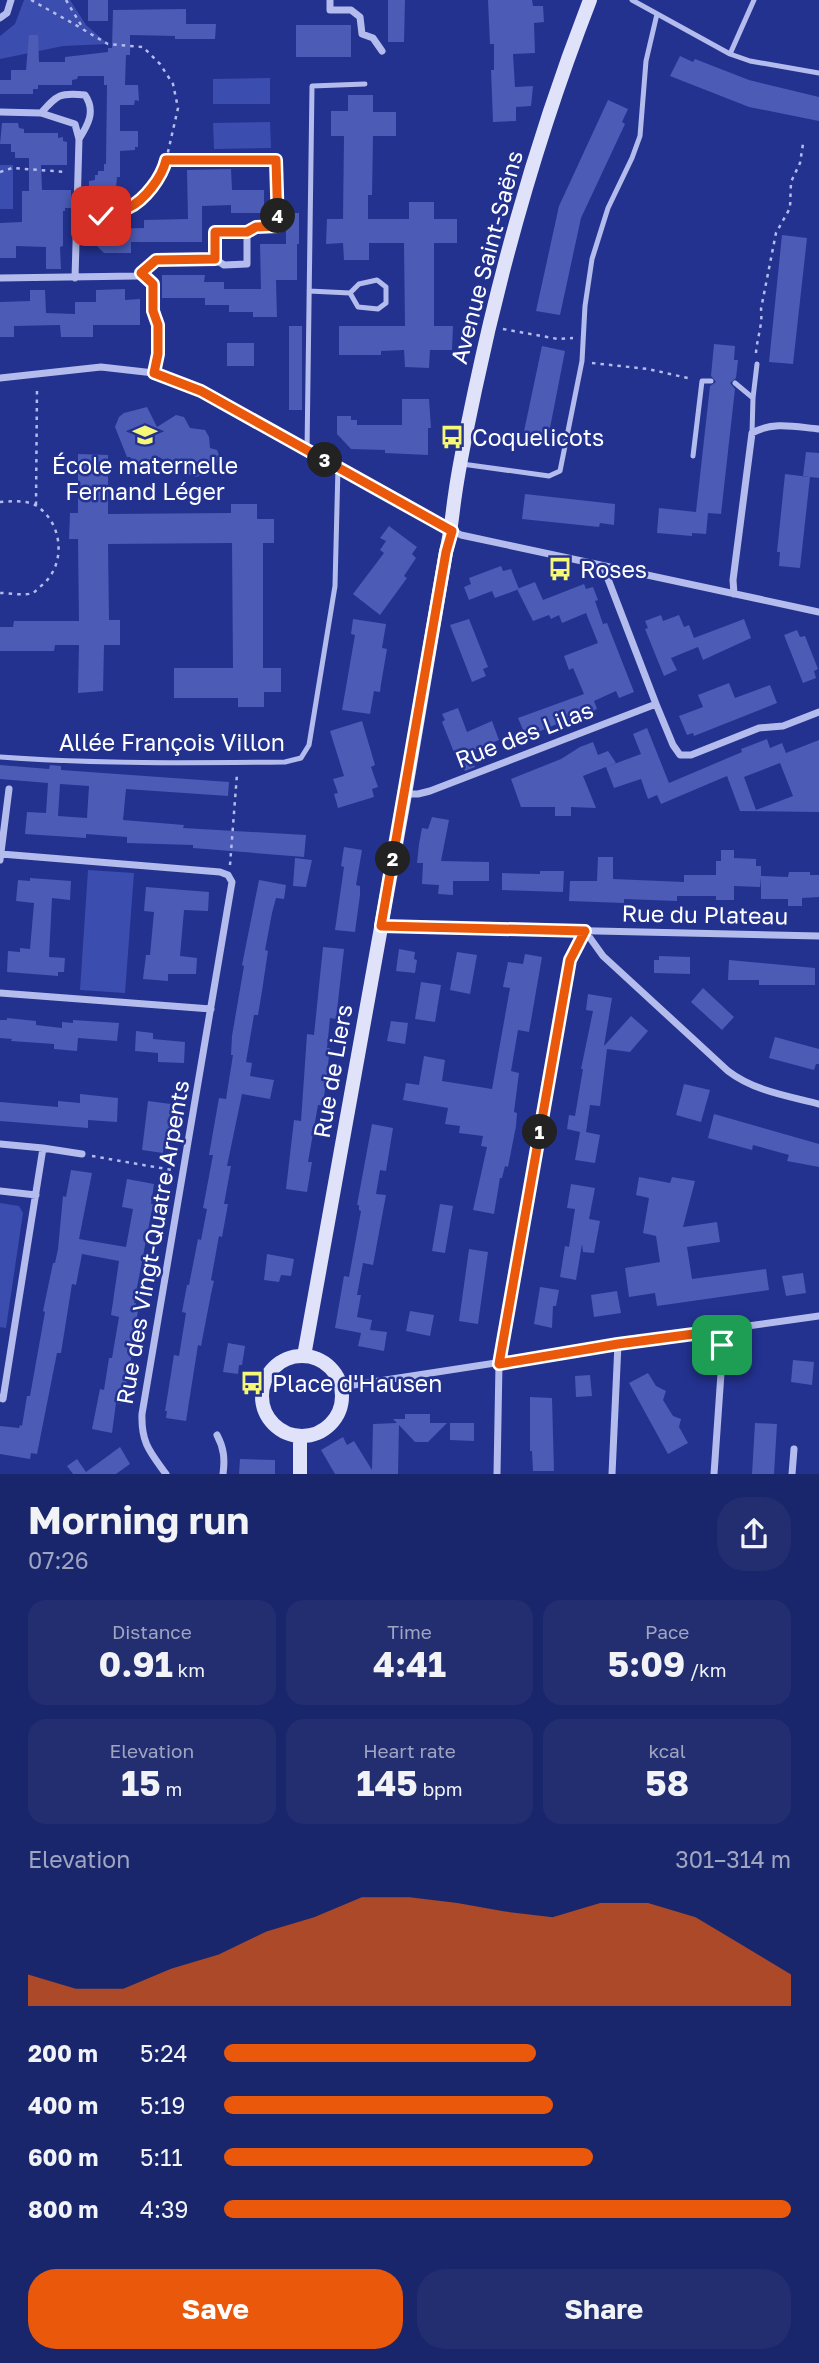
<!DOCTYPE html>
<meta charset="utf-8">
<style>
body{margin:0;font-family:"Golos Text",sans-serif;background:#232e71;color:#f1f3f6;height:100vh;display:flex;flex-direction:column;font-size:26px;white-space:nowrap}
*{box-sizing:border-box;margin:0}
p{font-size:23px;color:#9fa5c1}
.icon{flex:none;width:38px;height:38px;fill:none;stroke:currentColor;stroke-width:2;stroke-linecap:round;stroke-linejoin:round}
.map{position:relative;height:1474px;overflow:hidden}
.side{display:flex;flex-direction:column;background:#1a266b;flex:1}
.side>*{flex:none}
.pin{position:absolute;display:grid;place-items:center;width:60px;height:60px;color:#fff;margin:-30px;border-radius:14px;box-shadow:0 4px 10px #0006}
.km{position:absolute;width:35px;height:35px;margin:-18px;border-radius:50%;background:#222;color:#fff;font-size:19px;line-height:35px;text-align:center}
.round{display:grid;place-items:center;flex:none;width:74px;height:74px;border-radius:28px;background:#232e71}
.headline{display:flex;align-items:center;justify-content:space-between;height:119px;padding:0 28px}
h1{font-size:38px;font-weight:700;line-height:52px}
.stats{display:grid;grid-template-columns:repeat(3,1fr);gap:10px;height:119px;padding:7px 28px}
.stats div{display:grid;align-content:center;border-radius:18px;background:#232e71;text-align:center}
.stats b{font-size:35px;font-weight:700}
.stats small{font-size:19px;font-weight:400}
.stats p{font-size:19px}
.chart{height:196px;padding:14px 28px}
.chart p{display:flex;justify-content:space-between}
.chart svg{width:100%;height:126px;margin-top:7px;fill:#ea580c;opacity:.7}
.action{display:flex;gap:14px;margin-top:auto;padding:14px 28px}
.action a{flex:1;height:80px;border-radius:28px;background:#ea580c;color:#fff;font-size:28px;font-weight:700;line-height:80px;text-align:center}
.action a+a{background:#232e71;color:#f1f3f6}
ul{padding:0 28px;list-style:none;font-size:23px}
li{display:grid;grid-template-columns:112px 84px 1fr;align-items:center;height:52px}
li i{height:18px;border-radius:9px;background:#ea580c}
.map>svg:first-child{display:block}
</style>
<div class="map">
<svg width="819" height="1474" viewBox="0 0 819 1474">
<rect width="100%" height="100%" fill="#23328f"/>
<path fill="#3b4dae" d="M24,0h46l16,25 22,19 -45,2 -63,13v-23l15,-12z
M270,78v26h-57v-25z
M270,122l1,26 -57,1 -1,-26z
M0,165h13v44h-13z
M88,870l46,3 -9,120 -45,-3z
M0,1203l19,3 4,7 -17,115 -6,-1z"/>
<path fill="#4b5bb6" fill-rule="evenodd" d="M88,0h20v21h-20z
M388,0h17l-1,42h-16z
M488,0h44l1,6h10l1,16 -10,1 1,30 -22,1 2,33 18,-1 -2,20 -15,1v14l-23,1 -2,-52h3v-26h-4z
M186,9v15h30l-1,15h-40v-3l-45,-1v20h-4l-1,30h13l1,16 -4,-1 -1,5h-14v26h18v16h-3v3l-15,1v26h-3l-1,11 -8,-1v21h-25l1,-17h5v-10l6,-1v-5h3v-4h6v-7h2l1,-79h-3v-9h-26l-1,3 -5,1v5h-34v4h-5v5h-33v-14h11v-10h15l3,-35h9l1,27h26v-5l43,-5v-4h4l1,-38z
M296,25h55v32h-55z
M680,56l13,6 2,-3 54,21 70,17v24l-70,-14 -79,-31z
M348,95h25v17h23v24h-23l-1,59h-4v24h41v-17h25v17h23v24h-23v83h19l-1,24h-22l-1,18 -24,-1 -1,-17 -23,1v4h-42v-29h66l-1,-83h-35v17h-25l-1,-17 -17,1 1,-25h16l1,-83h-13v-25h17z
M608,100l20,9 -6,13 3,2 -44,94 -21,97 -24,-4 23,-105z
M2,123h16l1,5 5,1v4h34v5l5,-1v4l4,1v23h-26l1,25h29v18h-6v3h-2v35l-3,1 1,22h-15v-22l-30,-1v12h-16v-35l22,-1v-31h7v-33h-14v-6h-4v-8h-11z
M231,169l1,21h32v23h-33v-8l-29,1v36h-71v11h-27l-9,-9v-8l8,-7 41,-1v-8l44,-1 -1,-49z
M286,213h13v31h-13z
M782,235l25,3 -14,126 -24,-2z
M260,244h37v36h-21l1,37h-24v-5h-24v-7h-24v-7h-43v-23h43l-1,7h20v7h37z
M125,289v11l15,-1v26h-47v12h-32l-1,-12 -46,1v11h-14v-35l30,-1v-11h15l1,23 29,1v-12h21v-12z
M289,326h13v84h-13z
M227,343h27v23h-27z
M714,344l21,2 -1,14h4l-2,18 -6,5 5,6 -14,125 -13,-1 -2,21 -14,-1v3l-35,-3 2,-25 37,4 14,-126 6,-4 -5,-6z
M542,346l23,5 -15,77 -3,-1 -3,14 -21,-5z
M402,399h27l2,29h-3v27l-43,-2v-3l-34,-1 -14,-15v-18h14v4h6v5h45z
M147,407l10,20 19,-12 8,2 6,11 15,2 4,7 1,11 7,2 2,5 -1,8 -10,3 -3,7 -9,4 -8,-3 -6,-11 -11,1 -12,-7 -11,12 -11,-3 -7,-9h-3l-12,-30 4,-10 5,-4z
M806,452l13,1v25l-9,-1 -10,91 -21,-2 1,-14h-3l8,-78 24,3 -6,-1z
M78,454l30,1v59l123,-1v-9h26v15h17v24h-11v125h18v24h-17v15h-26v-9h-64v-30h59l-1,-125 -124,1 1,76h11v25h-16l-1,46 -25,2 1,-48h-24l-1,6h-54v-24h13l1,-6h65l-1,-82h-9l1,-26h8z
M525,494l90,10 -1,21 -14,-2 -1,4 -77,-8z
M389,526l28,21 -5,7 4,4 -12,18 3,2 -27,37 -27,-21 31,-41 -4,-3 6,-9 -6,-3z
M501,566l2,5 8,-2 8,20 -24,9 -3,-7 -23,9 -5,-13 7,-3 -2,-6z
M535,582l8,18 41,-16 2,5 7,-2 5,13 -3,1 8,23 4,-1 27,69 -15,6 -3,-7 -22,10 3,8 -3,1 2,5 -20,7 -2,-5 -48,20 -8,-19 66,-24 -11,-26 -4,2 -5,-14 34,-13 -12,-30 -24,10 -3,-8 -8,4 -2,-4 -16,6 -16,-32z
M661,615l2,6 16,-6 5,12 5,-2 5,13 50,-19 7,19 -48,22 -5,-13 -27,11 6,12 -13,6 -19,-47 3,-1 -3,-7z
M353,619l33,5 -4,24 5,1 -6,35 -1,8 -6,-1 -4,23 -28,-4 13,-75 -4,-1z
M469,619l19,48 -5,2 3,7 -14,6 -22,-57z
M797,630l3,7 5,-1 13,33 -4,2 2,7 -13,5 -19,-48z
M729,683l6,15 35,-13 7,18 -83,33 -1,-3 -6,2 -8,-19 24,-9 -5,-12z
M458,708l9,24 25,-11 7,19 -30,12 6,15 -10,4 -7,-17 -3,1 -13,-33 3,-2 -3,-6z
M362,721l13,44 -4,2 7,20 -6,2 2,8 -36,11 -4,-14 4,-1 -5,-14 11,-3 -14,-45z
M647,728l22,55 73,-31 -1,-3 26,-10 3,9 12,-5 4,10 33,-13v72l-79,-1 -13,-35 -66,28 -4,-9 -9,4 -7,-20 -27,9 -8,-21 35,-13 -8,-20zM780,763l13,33 -37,14 -12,-33z
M593,742l5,13 10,-4 8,12 -33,13 13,32 -25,-1v9h-16v-9h-34l-10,-28 50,-20 19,-12z
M0,765l49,4 1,-4 11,1v4l168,12 -1,14 -102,-7 -3,31 61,5 -1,3 123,7 -2,22 -111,-9v-3l-66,-2v-6l-41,-3v4l-61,-4 2,-22 19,1 2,-30 -48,-4zM60,784l29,2 -2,32 -29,-2z
M432,817l17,3 -8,41 48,1v19h-36v14l-15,-1 1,-9 -17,-1 1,-21h-6l2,-19 3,-16 6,1z
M344,847l18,3 -6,35 4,1v9l-5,37 -20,-2 9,-63 -3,-1z
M721,850h13v8l22,1v7h5v10l27,1 1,-5h21v3h9v22l-17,1v8h-14v-7h-27v-21l-1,9 -26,-1v14h-18v-4h-39v5l-53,-2v4l-55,-2 1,-20h27l1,-24h15v22l71,3v-7h32v-14h5z
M295,858l17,2 -6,27 -13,-1z
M540,871h24l-1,21 -61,-2v-17l38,1z
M30,878l41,3 -1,19 -18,-2 -3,59 16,1 -1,14h-6v4l-51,-4 1,-21 12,1v-4l10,1 4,-46 -18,-2 2,-21 12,1z
M259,880l27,5 -2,14 -8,-1 -4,15 -7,37 3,1 -6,40 -4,24h-4l-8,47 6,1 -2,13 24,4 -4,19 -28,-5 -15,72h4l-7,38h4l-6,33 -3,-1 -8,44 3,1 -3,13 -10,52 -3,-1 -12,76 -20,-3 1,-7h-2l9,-56 5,1 7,-43 -4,-1 5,-27h2l9,-46 3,1 6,-31 -4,-1 10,-53h-4l10,-57 7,1 7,-44h-2l1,-19 12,-70 -2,-1z
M146,887l63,5 -1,19 -24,-1 -4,46 17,2 -1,16h-28v7l-25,-2 3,-24h4l4,-43 -10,-1z
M323,947l21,2 -8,70 -6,-1 -3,30h3l-7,57h-5l-10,57h4l-5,30 -21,-3 8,-69 7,1 6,-87 7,1z
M399,949l16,3 -1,7 3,1 -2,13 -19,-2z
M457,952l20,3 -7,39 -20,-4z
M525,954l17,3 -13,75 -11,-2 -7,41 8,2 -5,39 3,1 -1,13 -8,41 -3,-1 -3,12h-2l-6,36 -21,-4 14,-63 -6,-1 2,-10 -24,-3 1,-7 -15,-2 3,-16 -45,-8 3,-17 13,2 5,-29 21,4 -3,21 50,8 18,-101 -7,-1 5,-25 15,2z
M659,956l31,1v17l-36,-1v-13h5z
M729,960l86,8v17h-56v-5h-31z
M421,982l20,3 -6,37 -20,-3z
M703,988l31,29 -12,13 -31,-28z
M588,994l24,4 -8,48 27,-30 17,15 -18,21 -23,-3 -7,57 -10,-1 -4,27 14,3 -5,28 -20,-3 5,-28 -13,-3 2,-14 6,1 8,-47h-2l12,-58 -7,-1z
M7,1018l29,3v4l26,3v-6l11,1v-3l46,3 -2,18 -39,-3 -1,13 -23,-2v-5l-43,-3 1,-2 -12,-1v-18h7z
M391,1021l17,2 -3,21 -18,-3z
M136,1031l17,2v6l32,3 -1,21 -26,-1v-9l-23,-2z
M775,1037l44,12v15h-3l-2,6 -45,-12z
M684,1084l26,6 -9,32 -25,-7z
M80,1094l38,4 -1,24 -29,-2v8l-88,-7v-19l58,5v-6l22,2z
M148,1101l23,3 -1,13h2l-4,26 -4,-1 -1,11 -21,-3z
M714,1114l105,30v23l-32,-6 2,-6 -36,-10 -1,5 -44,-12z
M372,1124l21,4 -7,43 -6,-1 -4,24 10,1 -13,70 -10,-2 -6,32h4l-4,22 15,3 -2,10 17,2 -3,19 -26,-5 3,-13 -26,-5 9,-52 5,1 12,-66 -2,-1v-5h-2z
M71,1170l21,3 -13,66 47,8 7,-38 -11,-2 5,-28 27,5 -3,20h2l-19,99h2l-1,7 3,1 -4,23h2l-12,61 -3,9 -5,-1 -4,30 -20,-4 8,-40 4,1 5,-32h3l7,-41 -8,-2 8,-54 -37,-7 -6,31 -4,-1 -11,69h-4l-20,101 -6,-1 -1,6 -30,-5v-28l19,2 1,-3 2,1 5,-30h3l15,-84 -2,-1 10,-48h2l3,-14 5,-53 3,1z
M639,1177l31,6 2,-6 23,4 -12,46 34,-5 3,20 -33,5 5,32 74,-10 3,21 -112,16 -2,-13 -26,4 -4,-29 35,-6 -4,-26 -13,-3 6,-35 -13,-3z
M571,1184l24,4 -6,31 11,2 -6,32 -11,-1 -1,-8 -6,36 -16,-3 5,-31 4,1 6,-38 -8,-1z
M440,1204l13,2 -8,47 -13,-2z
M469,1249l19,3 -10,72 -19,-3z
M267,1254l27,5 -3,17 -10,-1 -2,7 -15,-2z
M803,1273l3,20 -20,3 -4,-20z
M540,1287l19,3 -3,16h-3l-1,22 -18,-4z
M617,1291l4,22 -27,4 -3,-22z
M410,1311l24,4 -4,21 -24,-5z
M228,1343l17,3 -3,19h-3l-1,9 -15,-2z
M793,1360l21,2 -2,23 -21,-3z
M648,1373l8,13 10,5 -3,9 10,16 8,3 -2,8 9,16 -20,11 -39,-71z
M590,1375l2,21 -16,1 -1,-21z
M530,1397l22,1 2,73h-21l-1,-20h-2z
M405,1414h25v9h17l-19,19h-13l-16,-17 -1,49h-63l-14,-24 22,-13 4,8 7,-4 18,29 1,-46 24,-1 -4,-4h12z
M450,1423h24v18l-24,-1z
M755,1423l22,1 -3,50h-22z
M120,1447l10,17 -14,10h-43l-6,-8 10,-7 9,13z
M240,1459l35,1v14h-36z"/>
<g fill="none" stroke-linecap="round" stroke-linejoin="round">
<path stroke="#b3bcec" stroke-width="2.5" stroke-dasharray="3.5 5" stroke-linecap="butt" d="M31,0l52,29
M66,0l18,30 24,14 35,3 17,17 13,20 5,24 -15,66 -27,29 -9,5 -26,8 -14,10
M168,161l108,-1 2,66 -22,1
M0,172l12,-4 55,4
M149,280l4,3v28l5,14 -2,37
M503,329l55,10 15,-1
M756,353c1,-15 7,-29 5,-44l15,-76 14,-25 1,-26 9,-19 3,-19
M592,363l56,6 44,10
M0,502c11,-1 28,-2 37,4 27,19 29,60 4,80 -3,2 -5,5 -8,7 -9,3 -24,0 -33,0
M36,505l1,-119
M230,865l7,-91
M92,1156l80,14"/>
<path stroke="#b3bcec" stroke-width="5" d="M632,0l98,54 20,7 69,12
M730,54l24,-54
M309,291l41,2 8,14 20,2 8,-6v-16l-9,-7 -18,4 -9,9
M735,383l18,15
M752,433l1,-35 4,-34
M307,451l5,-365 53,-2
M693,456l9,-75h9
M462,464l87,12 11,-5 22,-110 3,-55 7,-47 16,-51 24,-50 8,-22 6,-75 11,-47
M0,757c95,7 190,6 285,5l16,-4 8,-13 26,-159 3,-119"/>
<path stroke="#b3bcec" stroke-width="7" d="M330,0v10h21l9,7 2,17 11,4 9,13
M0,18l7,-5 4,-13
M0,112l41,1 34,11 4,15 -4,139
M41,113c16,-18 19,-21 44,-18 11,16 3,30 -6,44
M0,278l137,-2 19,-16 59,-1 9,6 23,-1v-32h-32v27
M0,378l101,-11 53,6 46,18 261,144 358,77
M603,566l53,138 17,41 7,10h11l68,-27 24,-2 36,-14
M734,594l-1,-14 19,-147c21,-12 44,-6 67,-4
M405,794h13l12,-3 226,-87
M1,854l219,18 8,3 4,7 -90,532c-1,29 8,38 24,60
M0,860l9,-71
M381,926l438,10
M0,993l211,16
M0,1144l43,4 39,6
M0,1191l36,4
M340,1387l278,-43 201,-28
M0,1398l3,1 40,-251
M217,1435c7,13 8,24 6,39
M497,1474l2,-110 71,-404 15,-29 18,25 125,115c26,20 60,25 91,33
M612,1474l6,-130
M714,1474l10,-144
M792,1474l2,-25"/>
<path stroke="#dfe2f9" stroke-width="14" d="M304,1356l101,-562 41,-242c5,-19 6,-37 9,-57 5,-36 13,-71 20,-105 28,-132 66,-264 115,-390
M262 1396a40 40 0 1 1 80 0a40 40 0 1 1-80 0Z
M300,1474v-38"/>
</g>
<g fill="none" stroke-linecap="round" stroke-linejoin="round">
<g stroke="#fff" stroke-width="14">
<path id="route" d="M101,216c9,-3 19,-4 27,-8 17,-8 34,-31 38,-48h110l2,66 -22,1 -9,5h-32v27l-59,1 -15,13 12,11v27l5,14v29l-4,19 47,18 251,140 -6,21 -65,374 204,5 -15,29 -71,404 119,-20 106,-14 -2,15"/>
</g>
<use href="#route" stroke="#ea580c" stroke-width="9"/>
</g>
<defs>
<g id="school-bare" transform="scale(1.89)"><path d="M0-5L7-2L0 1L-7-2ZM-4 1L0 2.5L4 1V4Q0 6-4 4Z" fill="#f6f776" stroke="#23328f" stroke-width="2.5" paint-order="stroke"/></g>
<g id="bus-bare" transform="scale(1.89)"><path d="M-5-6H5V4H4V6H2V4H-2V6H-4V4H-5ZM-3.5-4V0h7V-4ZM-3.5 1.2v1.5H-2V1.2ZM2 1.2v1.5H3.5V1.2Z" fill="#f6f776" stroke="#23328f" stroke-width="2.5" paint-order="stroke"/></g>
</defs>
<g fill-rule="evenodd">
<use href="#school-bare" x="145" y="435"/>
<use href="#bus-bare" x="452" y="437"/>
<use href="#bus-bare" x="560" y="569"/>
<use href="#bus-bare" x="252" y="1383"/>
</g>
<g text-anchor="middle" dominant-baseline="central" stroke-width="5" stroke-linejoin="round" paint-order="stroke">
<g font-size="23" fill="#fff" stroke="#23328f">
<text transform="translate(486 257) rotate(-75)">Avenue Saint-Saëns</text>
<text transform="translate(524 734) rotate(-21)">Rue des Lilas</text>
<text x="172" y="742">Allée François Villon</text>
<text transform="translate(705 914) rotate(1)">Rue du Plateau</text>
<text transform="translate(332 1071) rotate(-80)">Rue de Liers</text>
<text transform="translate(152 1242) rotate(-80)">Rue des Vingt-Quatre Arpents</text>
</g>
<g font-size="23" fill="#fff" stroke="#23328f" text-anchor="start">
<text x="472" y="437">Coquelicots</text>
<text x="145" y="465" text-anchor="middle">École maternelle<tspan x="145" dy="26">Fernand Léger</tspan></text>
<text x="580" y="569">Roses</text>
<text x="272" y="1383">Place d'Hausen</text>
</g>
</g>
</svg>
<div class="pin" style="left:722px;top:1345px;background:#1e9e55"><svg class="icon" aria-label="arrive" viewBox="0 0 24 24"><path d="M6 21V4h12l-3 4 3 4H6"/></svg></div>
<div class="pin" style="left:101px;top:216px;background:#d93025"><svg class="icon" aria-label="check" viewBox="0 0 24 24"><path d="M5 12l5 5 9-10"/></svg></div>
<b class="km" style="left:540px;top:1132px">1</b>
<b class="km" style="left:393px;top:859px">2</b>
<b class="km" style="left:325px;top:460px">3</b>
<b class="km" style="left:278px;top:216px">4</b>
</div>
<section class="side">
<div class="headline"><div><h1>Morning run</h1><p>07:26</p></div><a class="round"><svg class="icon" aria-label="share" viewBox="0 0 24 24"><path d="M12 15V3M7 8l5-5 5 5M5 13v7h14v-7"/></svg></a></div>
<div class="stats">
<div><p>Distance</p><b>0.91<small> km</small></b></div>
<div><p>Time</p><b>4:41</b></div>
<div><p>Pace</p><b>5:09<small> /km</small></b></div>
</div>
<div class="stats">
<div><p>Elevation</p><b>15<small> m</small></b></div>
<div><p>Heart rate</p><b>145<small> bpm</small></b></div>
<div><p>kcal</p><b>58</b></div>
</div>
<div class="chart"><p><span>Elevation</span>301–314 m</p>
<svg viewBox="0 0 160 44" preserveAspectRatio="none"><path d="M0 44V33L10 38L20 38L30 31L40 26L50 18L60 13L70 6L80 6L90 8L100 11L110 13L120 8L130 8L140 13L150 23L160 33V44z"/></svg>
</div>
<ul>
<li><b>200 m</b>5:24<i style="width:55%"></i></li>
<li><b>400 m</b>5:19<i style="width:58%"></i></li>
<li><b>600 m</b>5:11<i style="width:65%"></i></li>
<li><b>800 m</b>4:39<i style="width:100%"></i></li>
</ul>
<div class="action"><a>Save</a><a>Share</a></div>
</section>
